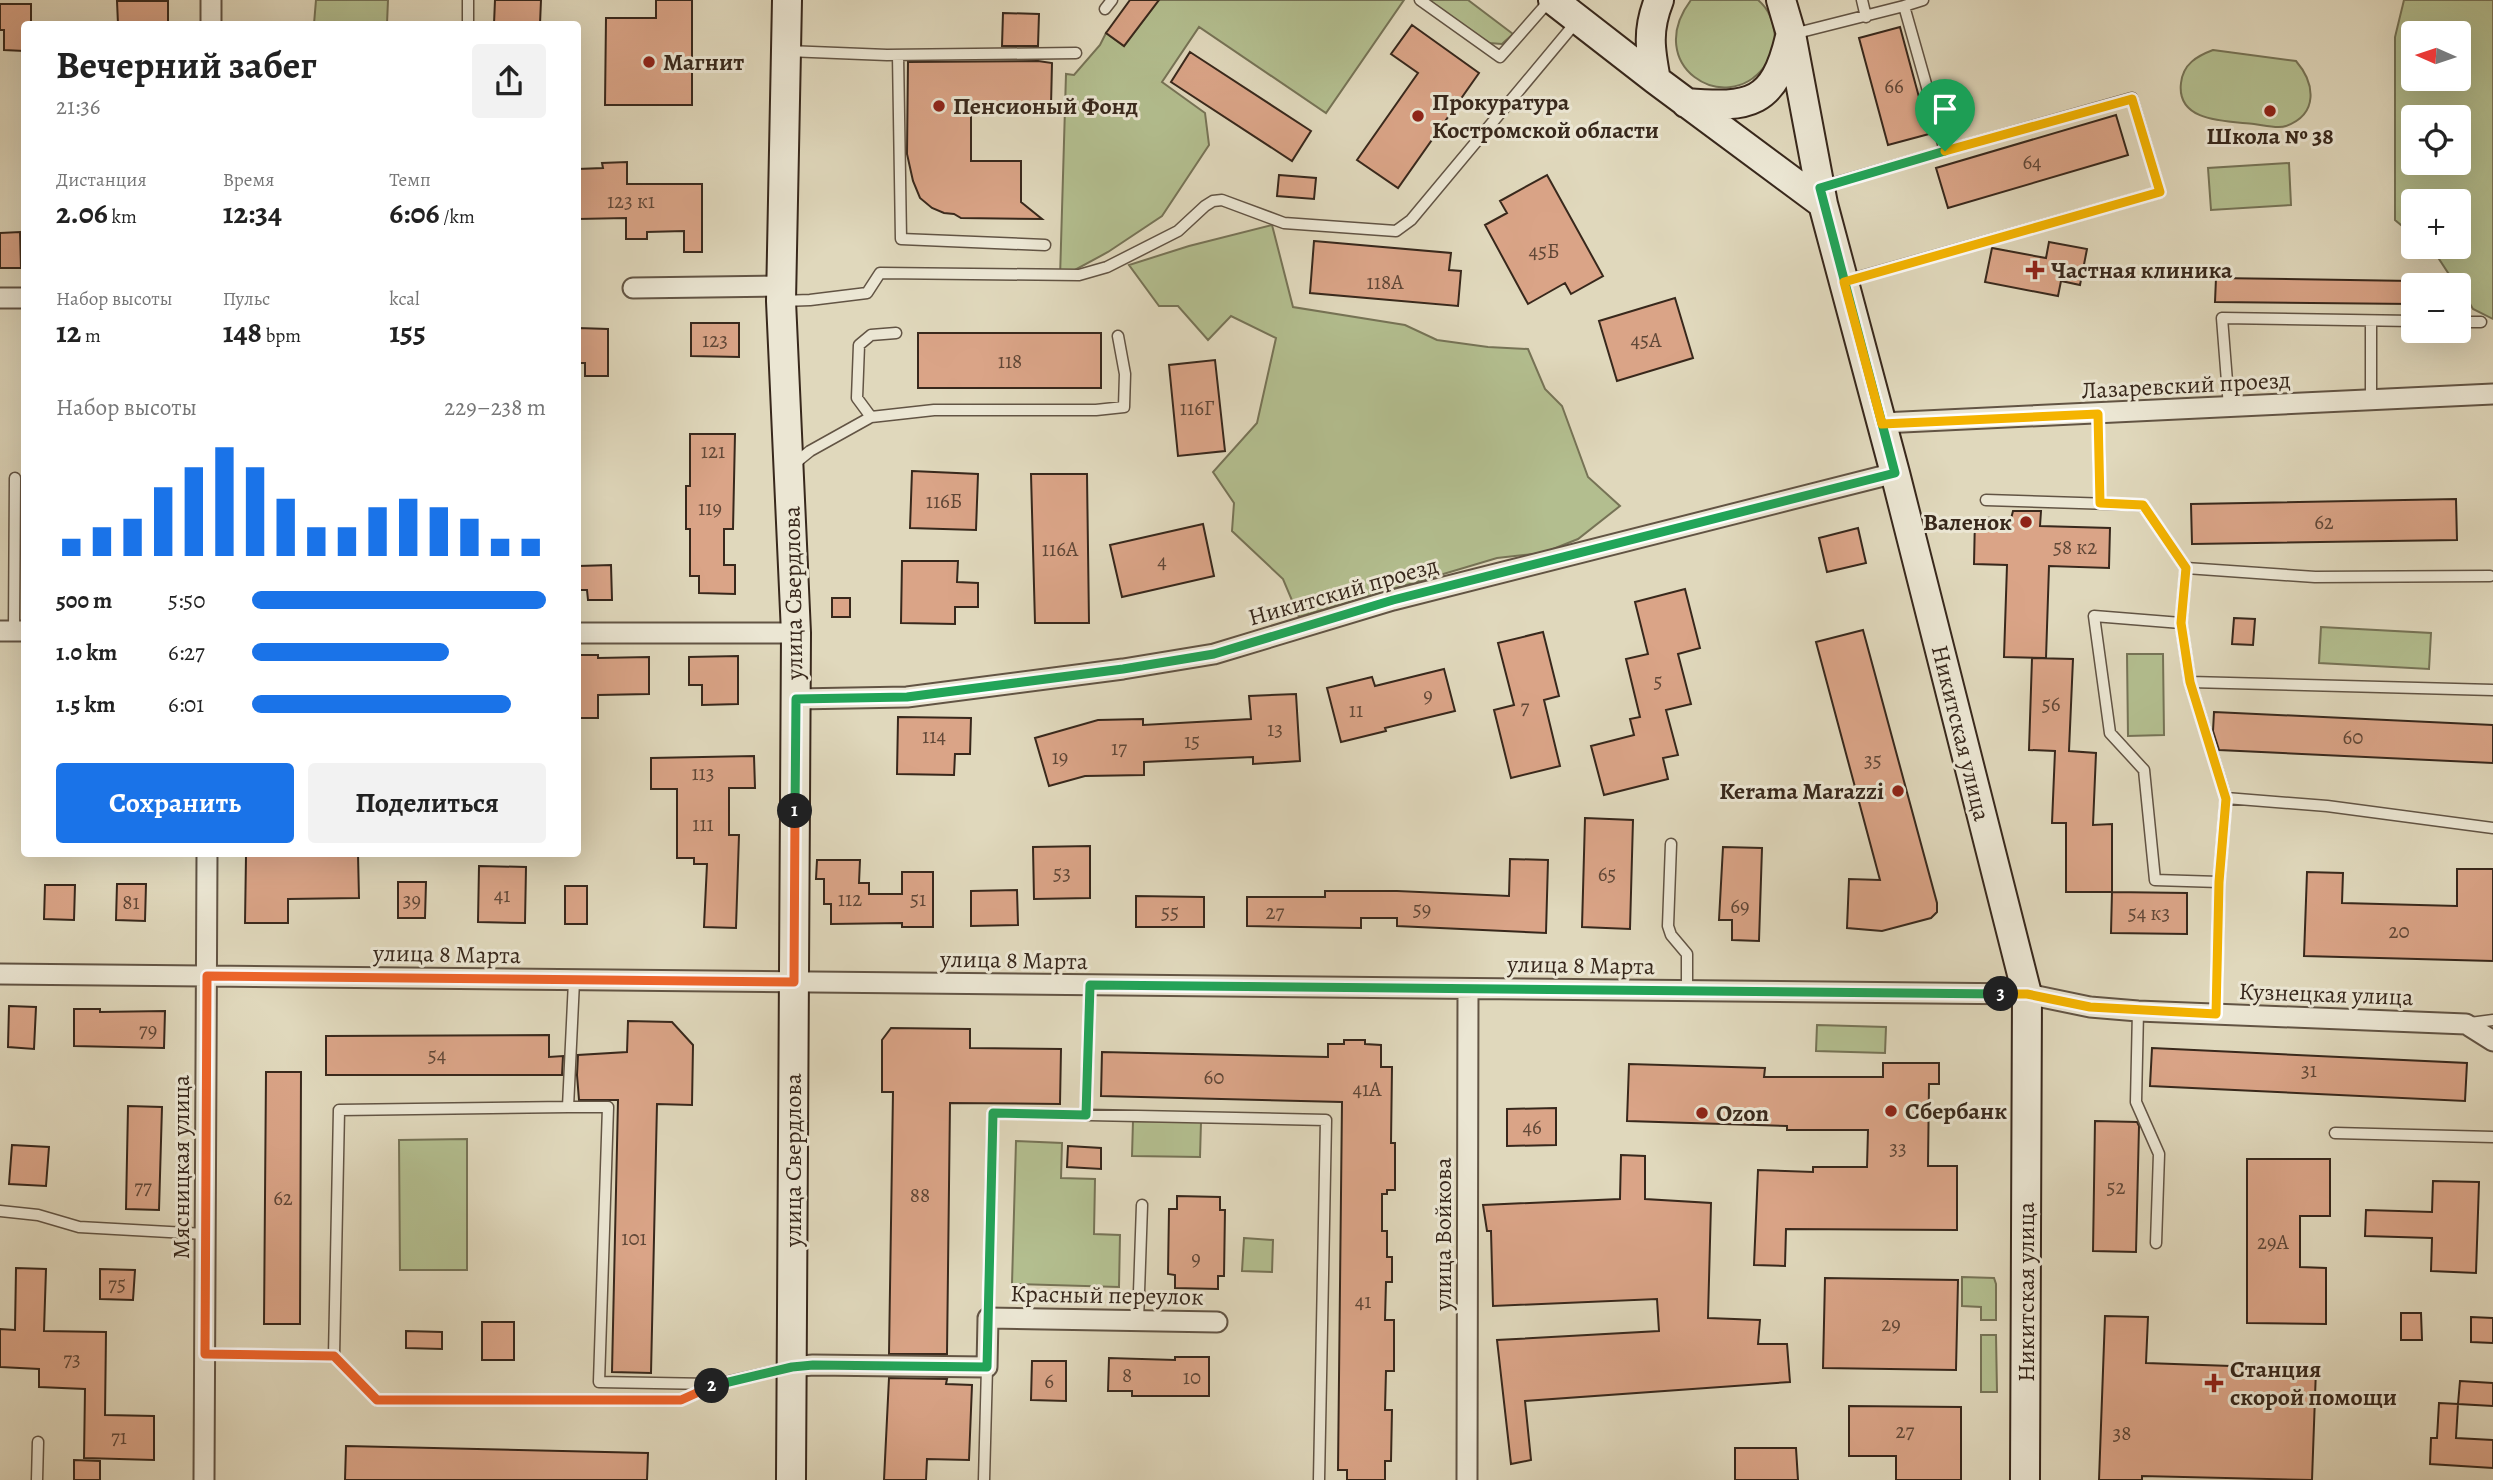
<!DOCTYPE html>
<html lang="ru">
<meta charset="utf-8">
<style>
body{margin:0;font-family:Alegreya,serif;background:#f2f2f2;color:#222;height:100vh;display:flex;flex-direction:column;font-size:26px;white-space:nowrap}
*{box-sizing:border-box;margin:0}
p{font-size:23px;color:#767676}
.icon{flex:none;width:38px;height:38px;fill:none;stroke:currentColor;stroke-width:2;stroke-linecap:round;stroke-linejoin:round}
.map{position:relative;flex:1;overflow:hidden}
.panel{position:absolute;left:21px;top:21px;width:560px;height:836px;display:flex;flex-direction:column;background:#fff;border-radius:7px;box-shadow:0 7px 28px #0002}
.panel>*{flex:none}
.needle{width:46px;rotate:273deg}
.buttons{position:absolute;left:2401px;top:21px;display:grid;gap:14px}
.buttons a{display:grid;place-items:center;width:70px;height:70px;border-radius:7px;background:#fff;box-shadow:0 7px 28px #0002;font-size:35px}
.pin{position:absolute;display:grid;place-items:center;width:60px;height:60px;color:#fff;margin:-72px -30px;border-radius:50% 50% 50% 0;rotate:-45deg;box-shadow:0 0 7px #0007}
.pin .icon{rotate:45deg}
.km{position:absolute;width:35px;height:35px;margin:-18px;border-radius:50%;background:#222;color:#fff;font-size:19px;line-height:35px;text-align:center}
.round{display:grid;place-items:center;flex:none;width:74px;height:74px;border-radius:7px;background:#f2f2f2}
.overview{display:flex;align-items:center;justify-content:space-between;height:119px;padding:0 35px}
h1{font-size:38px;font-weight:700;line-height:52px}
.stats{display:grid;grid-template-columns:repeat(3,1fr);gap:10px;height:119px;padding:7px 35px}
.stats div{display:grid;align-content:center}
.stats b{font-size:30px;font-weight:700}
.stats small{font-size:19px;font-weight:400}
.stats p{font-size:19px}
.chart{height:196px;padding:14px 35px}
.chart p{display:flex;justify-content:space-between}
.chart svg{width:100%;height:126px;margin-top:7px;stroke:#1a73e8;stroke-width:6}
.button{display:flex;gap:14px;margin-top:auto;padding:14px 35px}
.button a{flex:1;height:80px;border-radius:7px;background:#1a73e8;color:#fff;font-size:28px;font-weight:700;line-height:80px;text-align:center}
.button a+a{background:#f2f2f2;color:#222}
ul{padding:0 35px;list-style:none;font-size:23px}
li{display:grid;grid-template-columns:112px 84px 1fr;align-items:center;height:52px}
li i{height:18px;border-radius:9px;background:#1a73e8}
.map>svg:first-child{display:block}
</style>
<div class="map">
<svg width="2493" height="1480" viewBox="0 0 2493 1480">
<rect width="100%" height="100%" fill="#e0d8bc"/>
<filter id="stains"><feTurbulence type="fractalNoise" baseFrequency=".00286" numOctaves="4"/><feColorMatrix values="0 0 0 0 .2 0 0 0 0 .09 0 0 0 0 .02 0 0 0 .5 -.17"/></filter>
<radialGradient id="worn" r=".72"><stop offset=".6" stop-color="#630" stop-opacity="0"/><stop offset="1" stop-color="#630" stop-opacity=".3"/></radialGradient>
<path fill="#b3be8f" stroke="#767356" stroke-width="2" fill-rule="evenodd" d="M316,0h72l-1,24h-73z
M1149,0h255l-78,113 -127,-86 -37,55 43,31 4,32 -47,71 -54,36 -48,26 6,-204 8,1 26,-30 6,-12 18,13 31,-41z
M1431,0h37l45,34 -11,10 -13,-1 -55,-37z
M1691,0h67c11,9 16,23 17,38 0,10 -5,21 -11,29 -39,51 -122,-2 -73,-67z
M2404,0h89v319l-20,-10 -14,-24h-3l-19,-29 -11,-9h33v-46h-46v34l-18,-15v-183zM2413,33h46v46h-46zM2413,117h46v46h-46z
M2213,50l83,11c19,22 23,53 -10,65 -8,3 -23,-1 -32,-2 -26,-3 -78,-1 -73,-41 2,-19 16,-27 32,-33z
M2289,163l2,42 -80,5 -3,-42z
M1272,225l21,82 112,18 32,15 51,7 40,2 17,40 17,17 26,71 32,29 -42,33 -35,14 -46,5 -198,59 -16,-38 -51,-48 2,-28 -21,-31 44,-49 19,-85 -45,-22 -23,24 -30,-34h-19l-30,-41 60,-19z
M2321,627l110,6 -2,36 -110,-6z
M2127,654h36l1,81 -36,1z
M1817,1025l69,2 -1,26 -69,-2z
M1133,1121l68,1 -1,35 -68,-1z
M467,1139v131h-67l-1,-130z
M1016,1141l46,2 -1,35 34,1 -1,55 26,1 -1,52 -107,-3z
M1244,1238l29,2 -1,32 -30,-1z
M1962,1277l32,1 2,6v36h-15v-13l-19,-1z
M1981,1335h15l1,57h-16z"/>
<path fill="#daa487" stroke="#38281c" stroke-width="2" d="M495,0h46l-1,24h-46z
M656,0h36v105h-87l1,-87h50z
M1130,0h29l-35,46 -18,-13z
M117,1h51v23h-50z
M0,4h31v20h-7v27l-20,-1v-20h-4z
M1003,13l36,1 -1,32h-36z
M1412,25l67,48 -81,115 -41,-28 61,-87 -27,-19z
M1900,27l29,107 -41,11 -29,-107z
M1190,52l121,79 -19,30 -121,-79z
M1038,61l14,2 -1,43 -80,-2v57h50v41l21,17 -81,-1 -7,-4 -10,-1 -12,-5 -12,-10 -7,-17 -6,-27 1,-92z
M2116,115l12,40 -180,53 -12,-40z
M627,162v22h75v68h-18v-21l-37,1v7h-21v-21l-48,1v-50l25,-1 -1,-5z
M1279,175l37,3 -2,21 -37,-3z
M1547,175l56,101 -32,18 -6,-11 -37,21 -43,-79 22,-12 -7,-12z
M20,232l1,36h-21v-35z
M1314,241l137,12 -2,17 12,1 -3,35 -148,-13z
M2049,242l38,7 -7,36 -19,-4 -3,15 -73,-14 7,-34 54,10z
M2216,278l197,3v23l-198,-2z
M1675,298l18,60 -76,23 -18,-60z
M691,323h48v34l-48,-1z
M578,328l30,1v47h-23v-13h-7z
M918,333h183v55h-183z
M1215,360l10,91 -47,5 -9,-91z
M690,434h45l-2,95h-9v36h11v29l-36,-1v-17h-9v-47h-4v-43h4z
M912,471l66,3 -2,56 -66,-2z
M1031,474h56l2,149h-54z
M2456,499l1,41 -265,4 -1,-40z
M2013,511h28l-1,15 70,2 -1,40 -60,-2 -3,92 -42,-1 3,-92 -33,-1 1,-47 36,2z
M1203,524l11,52 -92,21 -12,-52z
M1858,528l8,35 -39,9 -8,-34z
M902,561h56l-1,21 21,1v24h-23v17l-54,-1z
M611,565l1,35h-24l-1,-10h-7l-1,-24z
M1685,589l15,59 -22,6 13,50 -25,6 12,45 -15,3 5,21 -64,16 -13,-49 43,-11 -4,-16 10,-2 -14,-58 22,-5 -13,-52z
M832,598h18v19h-18z
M2234,618l21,1 -2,26 -21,-1z
M1863,630l74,273v9l-6,6 -49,13 -35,-3 2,-49 31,1 -64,-238z
M1543,632l16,64 -15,4 16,66 -49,12 -17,-68 20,-5 -16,-62z
M578,655h20v3l51,-1v37l-51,1v23h-20z
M738,656v48l-36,1v-20h-13v-28z
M2032,658l41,1 -4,92 27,2 -3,72 19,-1v68h-46v-69h-14l3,-72 -26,-1z
M1444,669l11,42 -70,17 1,3 -45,11 -14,-54 45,-11 3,9z
M1296,694l4,67 -47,3v-7l-109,5v13l-59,1 -36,10 -14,-48 63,-18 45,-1v6l108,-6 -2,-23z
M2214,712l279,13v38l-274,-13 -6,-19z
M898,717l73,1 -1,36h-15l-1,21 -57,-1z
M754,756l1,32h-26v47h10l-3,93 -32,-1 3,-63h-13v-6h-17v-69h-26v-31z
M1585,818l48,2 -3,109 -48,-2z
M1090,846v52l-56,1 -1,-52z
M1723,847l39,1 -3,93 -27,-1v-20h-13z
M312,854h46l1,44 -71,1v24h-43l1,-67h66z
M1510,859l38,1 -2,73 -149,-7v-8h-36v10l-114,-2v-29h78v-6h72l112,5z
M817,860h43l-1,23h10v11h33v-22h31v55h-31v-4l-71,1v-20h-7v-25h-8z
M479,866l47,1 -1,56 -47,-1z
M2457,869h36v92l-189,-5 3,-84 36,1 -1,30 115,3z
M398,882h28l-1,36h-27z
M117,884h29l-1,37 -29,-1z
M45,885h30l-1,35 -30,-1z
M565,886h22v38h-22z
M1017,890l1,35 -47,1v-35z
M2112,892l75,1v41l-76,-1z
M1136,896l68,1v30h-68z
M9,1006l27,1 -2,42 -26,-2z
M74,1009h26v3l65,-1 -1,37 -90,-2z
M628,1021l44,1 21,23 -1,60 -35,-1 -6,269 -39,-1 6,-272h-39l-2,-25 1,-20 49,-3z
M891,1028l79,1v19l91,1 -1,55 -110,-1 -3,251h-58l4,-262h-11v-52z
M549,1035v22l14,-1 -1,19h-236v-39z
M1344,1040h21v4l16,1v22h11l-1,76h4v47h-8v4h-5v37h5v26h5v25h-6l-1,38h9v51h-8l-1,39h7l-1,51h-6v19h-38v-10h-9l4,-368 -241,-6 1,-44 226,5v-13h16z
M2152,1048l315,15 -2,38 -315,-15z
M1883,1063h56v21h-10l-1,82h29v64l-171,-1 -1,37 -31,-1 4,-95 55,2v-5h54l1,-37h-81v-4l-160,-5 2,-57 136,4 -1,9h119z
M266,1072h35l-1,252h-36z
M128,1106l34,1 -3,103 -33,-1z
M1556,1108v37l-49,1v-37z
M2095,1121l42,1 2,4 -3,126 -43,-1z
M12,1145l37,2 -3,39 -37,-2z
M1068,1146l33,2v21l-34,-2z
M1621,1155l24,1v43l66,4 -3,115 52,2 -2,24h29l3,38 -265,19 6,59 -20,4 -14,-124 162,-9 -2,-32 -164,7 -2,-75h-4l-4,-26 137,-6z
M2247,1159h83v57h-30v51l26,1v56l-79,-1z
M2433,1181l46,1 -3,91 -45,-2 1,-33 -67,-2 1,-26 66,2z
M1177,1196l43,1v13h5l-1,66h-6v13l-43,-1v-13l-7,-1 1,-65h8z
M16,1268l30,1 -2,62 62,1 -1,83 49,1v44l-70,-2 1,-69 -46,-2v-18l-39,-2v-38l15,1z
M100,1269l35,1 -2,30 -33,-1z
M1825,1278l133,2 -2,90 -133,-2z
M2401,1313h20l1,27h-21z
M2105,1316l43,1 -2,46 170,6 -4,111 -170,-4v4h-43z
M2471,1317l22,1v25l-22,-1z
M482,1322h32v38h-32z
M406,1331l36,1v17l-36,-1z
M1175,1357h34v39h-77v-5h-24l1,-33 66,2z
M1032,1361h34v40l-35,-1z
M889,1378l58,1 -1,5 26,1 -3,75 -42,-1 -1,21h-42z
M2460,1381l33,2v23l-35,-2z
M2439,1403l19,1 -2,34 37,2v28l-63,-4 1,-26h6z
M1849,1406l112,1v73h-65v-24h-47z
M346,1446l302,7 -1,27h-302z
M1735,1448h61l2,32h-63z
M74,1460l26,1v19h-26z"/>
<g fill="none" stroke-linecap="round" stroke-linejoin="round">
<g stroke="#625444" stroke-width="13">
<path id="lane" d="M468,0v24
M1420,0l80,57 50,-57
M1862,0l4,17
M1904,6l19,-6
M1105,9l7,-9
M1793,34l111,-28 41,145 187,-53 28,94 -315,89
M787,51l100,4 189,-2
M898,55l3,184 144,6
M1821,187l124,-36
M782,301l28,-1 57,-7 13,-20 199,2 28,-8 71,-36 27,-25 8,-5 9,-1 62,23 112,8 15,-11 166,-199
M2459,322h22
M2371,400v-79
M2229,407l-7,-89 191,3
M2098,414l2,90
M871,417l-14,-19 2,-53 12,-10 25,-2
M794,464l16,-13 61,-34 63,-7h162l28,-3 1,-33 -7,-38
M1986,500l157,5 43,63 -5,55 9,59 36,116 -7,84 -3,132
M2186,568l129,9 175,-1
M2181,623l-87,-7 16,117 34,37 11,110 64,2
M14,631l1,-153
M2190,682l303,8
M2226,798l101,8 166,22
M1671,844l-3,82 3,9 16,19v37
M2138,1011l-2,91 23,52 -3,89
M2470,1023l23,-3
M568,1107h40l-9,275 112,2
M1086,1115l4,-130
M2335,1133l158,4
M0,1211l38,4 41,12 126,7
M988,1318l5,-205 333,7 -7,360
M1138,1321l4,-116
M205,1354l129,2 43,44h304l36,-16 71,-16
M334,1356l5,-246 229,-3 6,-126
M37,1480l1,-38
M984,1480l3,-113"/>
</g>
<g stroke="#625444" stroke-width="23">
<path id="street" d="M211,24v-24
M633,288l149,-2
M0,298h24
M1882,423l611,-29
M0,631h24
M578,633h218
M796,699l111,-2 216,-28 91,-15 179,-54 502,-127
M0,974l2027,20 63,13 48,4 328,13 27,17
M791,1367l22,-2 174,2 1,-49 229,4
M204,1480l3,-626
M1467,1480l1,-491"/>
</g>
<g stroke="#38281c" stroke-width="32">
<path id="secondary" d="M787,0l-6,301 15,332 -5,847
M1553,0l103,80 167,124
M1781,0l10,34 32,170 72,269 132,521 -2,486
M1656,80c-6,-31 -9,-50 3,-80
M1686,103c64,5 88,2 104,-66"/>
</g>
<use href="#lane" stroke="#ebe6d3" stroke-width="10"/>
<use href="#street" stroke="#ebe6d3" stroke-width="19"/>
<use href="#secondary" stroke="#ebe6d3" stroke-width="28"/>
</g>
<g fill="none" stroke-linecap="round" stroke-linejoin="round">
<g stroke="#fff" stroke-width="14">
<path id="split-1" d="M795,811l1,-112 111,-2 216,-28 91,-15 179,-54 502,-127 -75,-285 125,-37"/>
</g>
<g stroke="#fff" stroke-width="14">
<path id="split-2" d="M712,1386l-31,14h-304l-43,-44 -129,-2 2,-378 587,6 1,-171"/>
</g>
<g stroke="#fff" stroke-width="14">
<path id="split-3" d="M712,1386l80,-19 21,-2 174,2 6,-254 93,2 4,-130 911,9"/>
</g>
<g stroke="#fff" stroke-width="14">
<path id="split-4" d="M1945,151l187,-52 28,93 -316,90 38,142 216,-10 2,89 43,2 43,63 -5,55 9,59 36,117 -7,83 -3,132 -126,-7 -63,-13h-26"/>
</g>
<use href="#split-1" stroke="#22a559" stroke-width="9"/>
<use href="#split-2" stroke="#f0652b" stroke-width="9"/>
<use href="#split-3" stroke="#22a559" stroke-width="9"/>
<use href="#split-4" stroke="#f5b400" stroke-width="9"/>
</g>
<g fill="#8f2418" stroke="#ebe6d3" stroke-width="2.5">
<circle cx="649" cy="62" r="7"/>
<circle cx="939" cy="106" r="7"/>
<circle cx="2270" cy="111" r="7"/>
<circle cx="1418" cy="116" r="7"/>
<path d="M2031.5 259.5h7v7h7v7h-7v7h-7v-7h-7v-7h7z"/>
<circle cx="2026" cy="522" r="7"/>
<circle cx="1898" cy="791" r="7"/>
<circle cx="1891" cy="1111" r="7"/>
<circle cx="1702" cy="1113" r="7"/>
<path d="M2210.5 1372.5h7v7h7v7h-7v7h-7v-7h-7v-7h7z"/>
</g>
<g text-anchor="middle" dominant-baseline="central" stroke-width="6" stroke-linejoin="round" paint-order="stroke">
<g font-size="21" fill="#604737">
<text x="1894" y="86">66</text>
<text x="2032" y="162">64</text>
<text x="631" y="201">123 к1</text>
<text x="1544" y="251">45Б</text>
<text x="1385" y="282">118А</text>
<text x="715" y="340">123</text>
<text x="1646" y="340">45А</text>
<text x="1010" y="361">118</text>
<text x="1197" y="408">116Г</text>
<text x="713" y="451">121</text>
<text x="944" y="501">116Б</text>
<text x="710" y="508">119</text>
<text x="2324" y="522">62</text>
<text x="2075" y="547">58 к2</text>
<text x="1060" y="549">116А</text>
<text x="1162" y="561">4</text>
<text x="1658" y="681">5</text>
<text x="1428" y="695">9</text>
<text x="2051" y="704">56</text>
<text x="1525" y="707">7</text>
<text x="1356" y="710">11</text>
<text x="1275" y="729">13</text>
<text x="934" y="736">114</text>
<text x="2353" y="737">60</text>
<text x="1192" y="741">15</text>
<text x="1119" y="748">17</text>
<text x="1060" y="757">19</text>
<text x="1873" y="760">35</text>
<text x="703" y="773">113</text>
<text x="703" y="824">111</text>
<text x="1062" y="873">53</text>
<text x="1607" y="874">65</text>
<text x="502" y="895">41</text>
<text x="850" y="899">112</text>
<text x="918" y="899">51</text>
<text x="412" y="900">39</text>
<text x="131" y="902">81</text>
<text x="1740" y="906">69</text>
<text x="1422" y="909">59</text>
<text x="1170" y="912">55</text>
<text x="1275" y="912">27</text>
<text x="2149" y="913">54 к3</text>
<text x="2399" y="931">20</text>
<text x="148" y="1030">79</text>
<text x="437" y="1055">54</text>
<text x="2309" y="1070">31</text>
<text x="1214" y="1077">60</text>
<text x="1367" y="1089">41А</text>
<text x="1532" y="1127">46</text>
<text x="1898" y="1148">33</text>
<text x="143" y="1187">77</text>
<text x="2116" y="1187">52</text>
<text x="920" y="1195">88</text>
<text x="283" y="1198">62</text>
<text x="634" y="1238">101</text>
<text x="2273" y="1242">29А</text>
<text x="1196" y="1258">9</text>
<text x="117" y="1284">75</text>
<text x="1363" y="1301">41</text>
<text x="1891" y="1324">29</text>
<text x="72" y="1359">73</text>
<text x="1127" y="1375">8</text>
<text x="1192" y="1377">10</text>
<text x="1049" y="1381">6</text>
<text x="1905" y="1431">27</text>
<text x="2122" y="1433">38</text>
<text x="119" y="1437">71</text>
</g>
<g font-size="24" font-weight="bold" fill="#38281c" stroke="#ebe6d3" text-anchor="start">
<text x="663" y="62">Магнит</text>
<text x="1432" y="102">Прокуратура<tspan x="1432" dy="28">Костромской области</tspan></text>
<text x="953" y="106">Пенсионый Фонд</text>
<text x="2270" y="136" text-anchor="middle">Школа № 38</text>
<text x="2051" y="270">Частная клиника</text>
<text x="2012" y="522" text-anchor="end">Валенок</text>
<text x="1884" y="791" text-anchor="end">Kerama Marazzi</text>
<text x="1905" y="1111">Сбербанк</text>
<text x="1716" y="1113">Ozon</text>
<text x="2230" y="1369">Станция<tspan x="2230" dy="28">скорой помощи</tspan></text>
</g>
<g font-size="24" fill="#38281c" stroke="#ebe6d3">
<text transform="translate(2186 385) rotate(-3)">Лазаревский проезд</text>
<text transform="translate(1343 591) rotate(-16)">Никитский проезд</text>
<text transform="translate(793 593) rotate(-91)">улица Свердлова</text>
<text transform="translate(1961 733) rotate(76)">Никитская улица</text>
<text transform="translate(447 954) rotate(1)">улица 8 Марта</text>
<text transform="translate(1014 960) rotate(1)">улица 8 Марта</text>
<text transform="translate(1581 965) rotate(1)">улица 8 Марта</text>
<text transform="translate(2326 994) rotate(2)">Кузнецкая улица</text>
<text transform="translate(793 1160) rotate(-90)">улица Свердлова</text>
<text transform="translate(181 1167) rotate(-90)">Мясницкая улица</text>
<text transform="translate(1443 1234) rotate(-90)">улица Войкова</text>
<text transform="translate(2026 1292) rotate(-90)">Никитская улица</text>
<text transform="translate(1107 1295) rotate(1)">Красный переулок</text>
</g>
</g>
<rect width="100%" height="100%" filter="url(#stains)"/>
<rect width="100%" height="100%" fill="url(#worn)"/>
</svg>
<div class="buttons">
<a><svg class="needle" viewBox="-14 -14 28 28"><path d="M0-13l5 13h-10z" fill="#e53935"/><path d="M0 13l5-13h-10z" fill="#767676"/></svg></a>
<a><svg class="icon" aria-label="locate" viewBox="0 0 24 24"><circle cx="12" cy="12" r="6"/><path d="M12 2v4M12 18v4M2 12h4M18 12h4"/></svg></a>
<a>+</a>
<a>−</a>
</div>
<div class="pin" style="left:1945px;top:151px;background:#1e9e55"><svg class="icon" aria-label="arrive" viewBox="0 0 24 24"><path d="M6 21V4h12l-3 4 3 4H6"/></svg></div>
<b class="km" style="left:795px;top:811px">1</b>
<b class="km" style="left:712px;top:1386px">2</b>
<b class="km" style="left:2001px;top:994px">3</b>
<section class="panel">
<div class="overview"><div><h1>Вечерний забег</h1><p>21:36</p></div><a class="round"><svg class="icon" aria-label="share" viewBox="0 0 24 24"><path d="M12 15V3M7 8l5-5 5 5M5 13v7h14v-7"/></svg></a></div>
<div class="stats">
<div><p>Дистанция</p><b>2.06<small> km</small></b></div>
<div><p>Время</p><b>12:34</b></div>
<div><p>Темп</p><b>6:06<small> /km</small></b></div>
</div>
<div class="stats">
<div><p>Набор высоты</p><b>12<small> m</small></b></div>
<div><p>Пульс</p><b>148<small> bpm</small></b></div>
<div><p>kcal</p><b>155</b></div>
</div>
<div class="chart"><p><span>Набор высоты</span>229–238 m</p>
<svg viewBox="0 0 160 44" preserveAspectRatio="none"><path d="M5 44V38M15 44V34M25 44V31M35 44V20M45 44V13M55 44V6M65 44V13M75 44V24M85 44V34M95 44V34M105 44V27M115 44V24M125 44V27M135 44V31M145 44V38M155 44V38"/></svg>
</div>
<ul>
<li><b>500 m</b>5:50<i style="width:100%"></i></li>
<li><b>1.0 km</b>6:27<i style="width:67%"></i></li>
<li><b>1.5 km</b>6:01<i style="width:88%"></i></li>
</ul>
<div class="button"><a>Сохранить</a><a>Поделиться</a></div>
</section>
</div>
